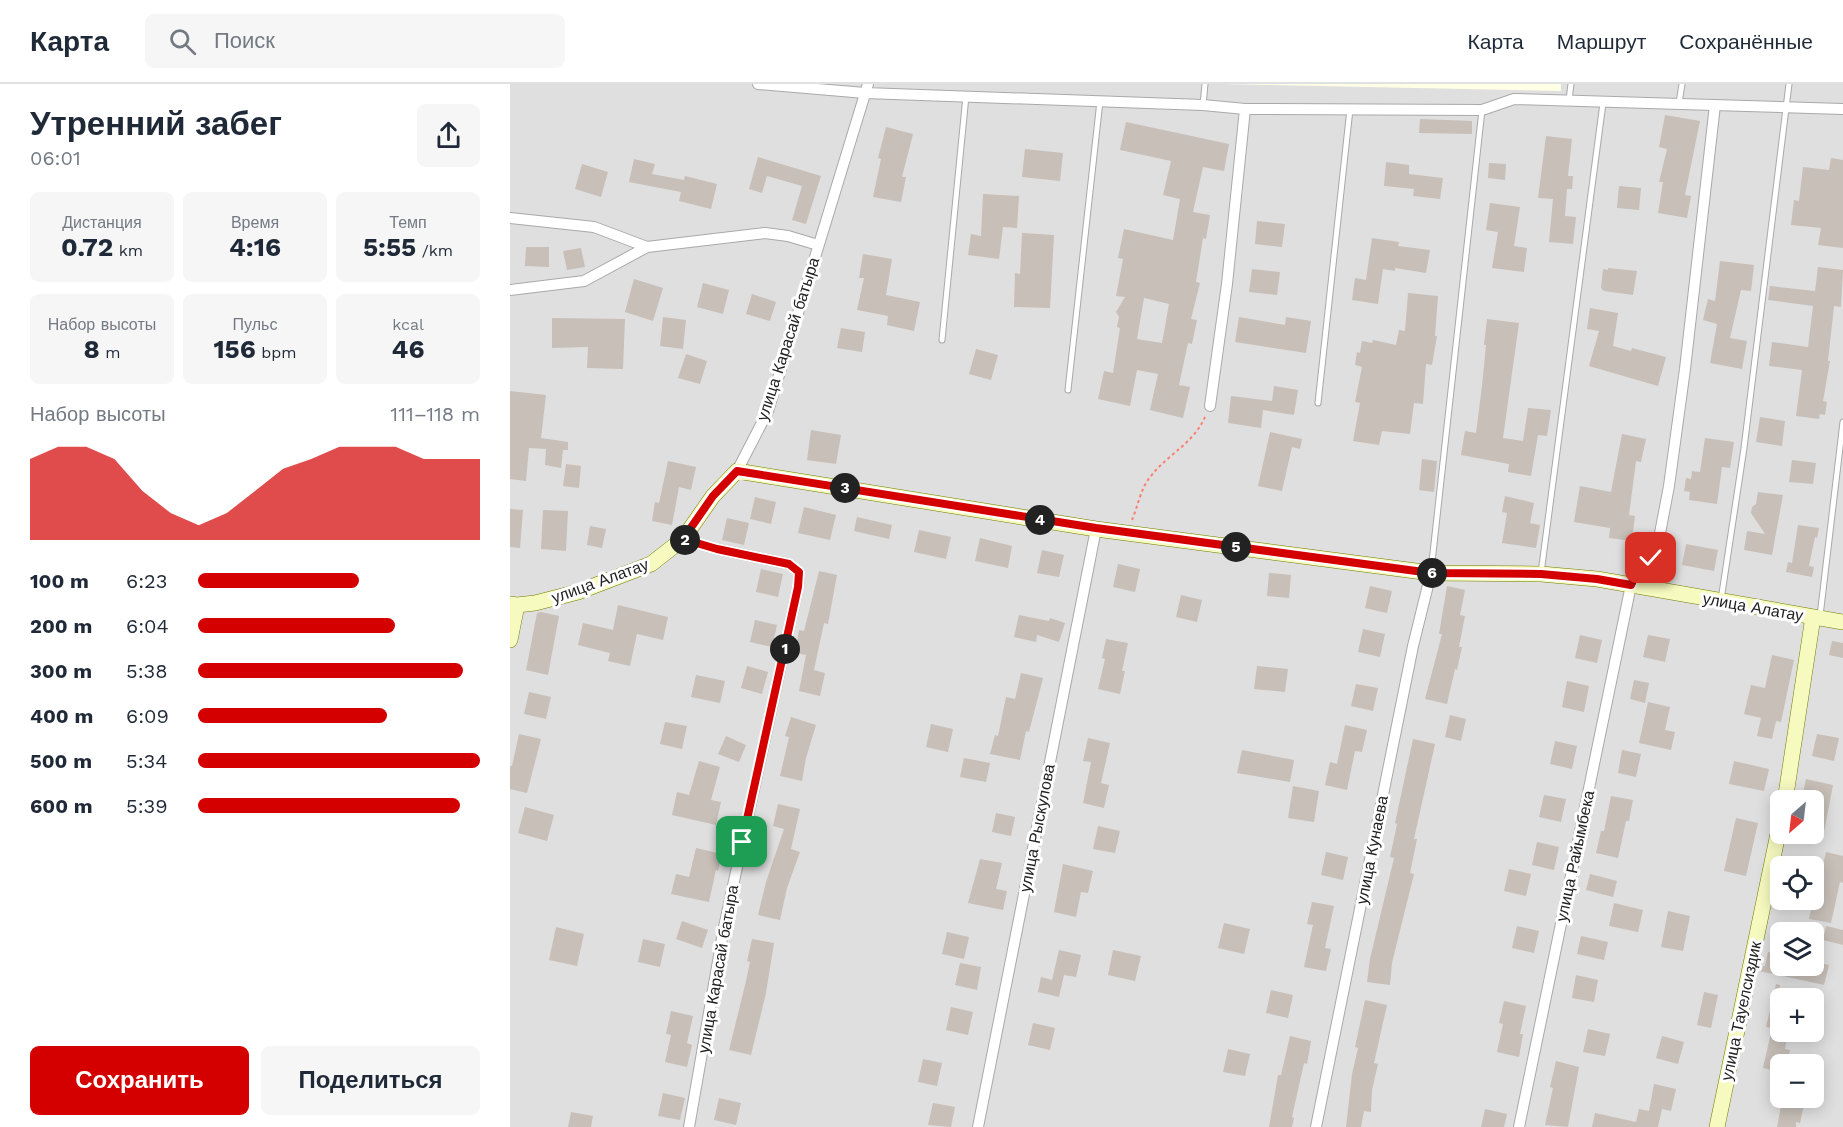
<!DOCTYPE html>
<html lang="ru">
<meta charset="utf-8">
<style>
body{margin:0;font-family:"Work Sans",sans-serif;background:#f6f6f7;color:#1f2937;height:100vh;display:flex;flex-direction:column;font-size:22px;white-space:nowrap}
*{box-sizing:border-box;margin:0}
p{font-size:20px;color:#747a83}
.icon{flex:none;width:33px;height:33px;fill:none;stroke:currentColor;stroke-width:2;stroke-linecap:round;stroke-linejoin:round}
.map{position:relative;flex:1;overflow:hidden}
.details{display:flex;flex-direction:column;background:#fff;width:510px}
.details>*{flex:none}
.needle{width:39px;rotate:208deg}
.controls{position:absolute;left:1260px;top:706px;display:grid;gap:12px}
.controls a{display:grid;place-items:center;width:54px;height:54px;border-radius:9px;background:#fff;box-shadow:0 3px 15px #0003;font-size:30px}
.pin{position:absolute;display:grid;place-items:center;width:51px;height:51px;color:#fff;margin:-26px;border-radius:12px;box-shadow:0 3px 9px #0006}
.km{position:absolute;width:30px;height:30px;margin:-15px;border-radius:50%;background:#222;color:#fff;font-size:16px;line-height:30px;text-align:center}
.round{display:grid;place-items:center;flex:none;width:63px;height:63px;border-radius:9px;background:#f6f6f7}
.overview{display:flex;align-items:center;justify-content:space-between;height:102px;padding:0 30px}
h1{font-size:33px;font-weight:700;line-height:45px}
.metrics{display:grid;grid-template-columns:repeat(3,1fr);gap:9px;height:102px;padding:6px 30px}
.metrics div{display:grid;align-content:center;border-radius:9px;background:#f6f6f7;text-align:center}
.metrics b{font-size:26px;font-weight:700}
.metrics small{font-size:16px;font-weight:400}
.metrics p{font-size:16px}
.chart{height:168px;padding:12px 30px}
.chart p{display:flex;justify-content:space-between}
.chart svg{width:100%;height:108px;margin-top:6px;fill:#d40000;opacity:.7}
.button{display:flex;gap:12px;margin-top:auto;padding:12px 30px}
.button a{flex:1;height:69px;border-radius:9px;background:#d40000;color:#fff;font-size:24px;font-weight:700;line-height:69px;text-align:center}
.button a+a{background:#f6f6f7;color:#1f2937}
ul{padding:0 30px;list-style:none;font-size:20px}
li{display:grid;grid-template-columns:96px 72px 1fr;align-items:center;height:45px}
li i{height:15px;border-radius:8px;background:#d40000}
header{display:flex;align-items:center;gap:36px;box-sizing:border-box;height:84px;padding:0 30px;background:#fff;border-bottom:2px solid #e0e1e3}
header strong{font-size:28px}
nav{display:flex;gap:33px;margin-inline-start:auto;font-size:21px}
.search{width:420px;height:54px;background:#f6f6f7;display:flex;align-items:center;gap:15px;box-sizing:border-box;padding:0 21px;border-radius:9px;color:#747a83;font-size:22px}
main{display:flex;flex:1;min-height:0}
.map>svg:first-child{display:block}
</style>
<header>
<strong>Карта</strong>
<div class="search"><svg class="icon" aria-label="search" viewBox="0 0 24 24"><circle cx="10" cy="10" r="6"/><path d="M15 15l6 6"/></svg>Поиск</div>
<nav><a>Карта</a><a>Маршрут</a><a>Сохранённые</a></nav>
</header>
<main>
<section class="details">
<div class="overview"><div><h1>Утренний забег</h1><p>06:01</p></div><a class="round"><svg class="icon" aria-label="share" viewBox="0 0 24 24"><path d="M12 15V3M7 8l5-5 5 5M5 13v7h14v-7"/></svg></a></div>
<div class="metrics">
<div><p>Дистанция</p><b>0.72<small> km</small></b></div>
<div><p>Время</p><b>4:16</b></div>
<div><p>Темп</p><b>5:55<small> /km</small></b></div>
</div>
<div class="metrics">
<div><p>Набор высоты</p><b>8<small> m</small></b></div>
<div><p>Пульс</p><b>156<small> bpm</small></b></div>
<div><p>kcal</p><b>46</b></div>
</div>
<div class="chart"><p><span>Набор высоты</span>111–118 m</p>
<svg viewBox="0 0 160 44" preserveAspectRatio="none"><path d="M0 44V11L10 6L20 6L30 11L40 24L50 33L60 38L70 33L80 24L90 15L100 11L110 6L120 6L130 6L140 11L150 11L160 11V44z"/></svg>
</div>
<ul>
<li><b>100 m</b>6:23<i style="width:57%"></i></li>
<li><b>200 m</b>6:04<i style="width:70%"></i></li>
<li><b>300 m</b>5:38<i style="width:94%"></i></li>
<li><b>400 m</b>6:09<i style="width:67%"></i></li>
<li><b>500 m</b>5:34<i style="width:100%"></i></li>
<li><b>600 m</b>5:39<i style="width:93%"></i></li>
</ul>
<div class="button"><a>Сохранить</a><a>Поделиться</a></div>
</section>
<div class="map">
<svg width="1333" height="1043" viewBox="0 0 1333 1043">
<rect width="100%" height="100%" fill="#f2efe9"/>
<path fill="#e0dfdf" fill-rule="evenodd" d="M0,0h1333v1043h-1333zM1270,717h34v33h-34zM1270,783h34v33h-34zM1270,849h34v33h-34zM1270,915h34v33h-34zM1270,981h34v33h-34z"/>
<path fill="#ffffe5" d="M712,0h339v7z"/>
<path fill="#c7bfb8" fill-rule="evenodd" d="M1155,31l35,6 -15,74 6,1 -4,22 -29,-5 5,-31h-4l8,-33 -8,-2z
M910,35l52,2v13l-53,-1z
M616,38l103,22 -5,27 -21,-4 -10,45 17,3 -4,24 -3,-1 -7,44 4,1 -9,36 6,1 -5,24 -4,-1 -9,42 11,2 -7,31 -33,-8 8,-36 -21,-4 -7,36 -32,-7 6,-28 9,2 7,-45 -3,-1 2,-10 -3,-5 9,-15 -9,-1 7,-37 -5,-1 6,-29 49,11 7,-41 -17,-4 8,-34 -51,-11zM634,214l25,6 -7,39 -25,-4z
M376,43l27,7 -11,43h4l-5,25 -28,-5 8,-38 -3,-1z
M1036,52l26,3 -4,37h5l-1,13h-5l-2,27 11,1 -3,27 -24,-2 4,-43 -15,-1z
M515,65l38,4 -3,28 -38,-4z
M248,73l63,19 -15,48 -14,-4 10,-34 -35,-10 -5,17 -13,-4z
M1321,74l12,2v88l-25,-3 3,-17 -30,-3 3,-25 5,1 4,-34 26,3z
M124,75l21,5 -3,10 32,6 1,-4 32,8 -6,25 -32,-8 2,-9 -52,-10z
M876,78l23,3v9l34,4 -3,21 -27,-3 1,-7 -30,-3z
M979,79l17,1 -1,16 -17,-2z
M72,80l26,8 -7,25 -26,-8z
M1109,102l22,2 -2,22 -22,-2z
M473,110l36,2 -2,32 -14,-1 -4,32 -31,-4 3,-21 10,2z
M980,119l30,4 -6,39 13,2 -3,24 -32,-4 6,-36 -12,-2z
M747,137l28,3 -3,23 -27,-3z
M512,149l32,2 -4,73 -36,-1 1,-34 5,1z
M862,154l27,4 -1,4 32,4 -4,23 -31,-5v3l-12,-2 -5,35 -26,-4 3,-22 11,2z
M16,163h23v20l-24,-1z
M71,164l4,19 -18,3 -4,-19z
M353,170l29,5 -6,36 34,7 -6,29 -27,-6 1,-9 -31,-6 7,-32h-5z
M1210,177l34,4 -3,26 -10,-1 -11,48 17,3 -5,28 -32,-6 7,-39 -14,-4 5,-21 7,2z
M1308,183l25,3 -2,37 -7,-1 -6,55h2l-7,40 4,1 -2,13 -5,-1 -1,5 -23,-3 6,-46 -33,-4 3,-24 36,5 5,-41 -45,-6 2,-14 45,5z
M1098,184l29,3 -4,24 -29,-4 -3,-3 2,-19 5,1z
M742,185l28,3 -3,23 -28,-3z
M124,195l29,9 -10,33 -28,-9z
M193,199l26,7 -6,24 -26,-7z
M898,209l30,3 -3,40h2l-5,29 -6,-1 -3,40 -9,-1 -4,31 -28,-3 -3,14 -26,-4 7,-38 -5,-1 7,-35 -7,-2 2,-13 3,1 2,-12 10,2 1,-3 23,5 3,-15 6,1z
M242,210l24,8 -6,19 -24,-7z
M1080,224l28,5 -5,33 18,5 1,-3 34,9 -8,29 -69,-20 10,-35 -12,-2z
M153,233l23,3 -3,29 -23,-3z
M729,233l46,8 1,-8 25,4 -5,32 -71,-11z
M42,234l73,1 -2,50 -36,-1 1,-21 -36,1z
M977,235l32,4 -16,115 20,3 5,-33 23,2 -4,26 -9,-1 -7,41 -23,-4 1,-8 -48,-9 4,-24 11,2 6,-47 4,-41h-2z
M331,244l24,4 -3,20 -25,-4z
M466,265l22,6 -7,25 -22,-6z
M176,270l21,7 -7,23 -22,-6z
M764,302l24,4 -4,25 -31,-5 -2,18 -33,-5 3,-27 41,5z
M0,307l36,4 -5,43 27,4v8h-5l-2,18 -16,-3 1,-16 -17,-1 -3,33 -16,-2z
M1250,333l25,4 -3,25 -26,-4z
M301,346l30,5 -5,29 -29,-4z
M760,348l32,7 -2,10 -8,-2 -10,44 -24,-5z
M1112,350l24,5 -5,23 -5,-1 -7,54 6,1 -3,25 -23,-3 1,-10 -36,-6 6,-36 31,6z
M1195,354l29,4 -4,26 -8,-1 -5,37 -28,-4 1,-8 -6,-1 2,-13 5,1 1,-8 8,1z
M912,375l15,2 -3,31 -15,-2z
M1282,376l24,3 -3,21 -24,-2z
M158,377l28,6 -5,23 -12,-3 -7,38 -20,-4 3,-19 4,1z
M56,380l15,2 -2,22 -16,-2z
M1248,408l25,3 -11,60 -28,-5 3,-19 18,3 -14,-21 1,-6 4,-3z
M995,412l29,7 -4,20 10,2 -4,23 -34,-5 5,-30 -5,-1z
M245,413l21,5 -5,22 -21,-5z
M294,423l32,8 -6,25 -32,-7z
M0,425l13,1 -3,38 -10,-1z
M33,426l25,1 -2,40 -25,-2z
M347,433l35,8 -3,14 -35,-8z
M217,434l22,5 -5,22 -22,-5z
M1288,441l21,3 -2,10 -2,-1 -6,29 5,1 -2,10 -26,-5 2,-10 4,1z
M80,442l16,3 -4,19 -15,-3z
M409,446l32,7 -5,22 -32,-7z
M470,454l32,8 -4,22 -33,-7z
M1176,460l32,6 -4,21 -32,-6z
M532,466l22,5 -5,22 -22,-4z
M608,480l22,5 -5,23 -22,-5z
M251,485l22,5 -5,23 -22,-5z
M309,487l18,4 -9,49 -4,-1 -10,47 11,3 -5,23 -21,-5 7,-36 -11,-2 4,-23 5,1z
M759,489l22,2 -2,23 -22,-2z
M860,502l22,5 -5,22 -22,-5z
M937,502l18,4 -5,25 5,1 -6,31h3l-5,23 -2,-1 -8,35 -22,-5 17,-65h-3z
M671,511l21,5 -5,22 -21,-5z
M108,521l50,12 -5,23 -26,-6 -7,32 -22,-5 2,-8 -32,-8 5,-22 30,7z
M31,528l18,4 -11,59 -22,-5 11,-57z
M509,531l30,6 1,-3 15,5 -6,19 -22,-7 -1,7 -22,-5z
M245,536l22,5 -5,22 -22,-5z
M853,545l22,5 -5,23 -22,-5z
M1070,551l22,5 -5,23 -22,-5z
M1138,551l22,4 -5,23 -22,-5z
M596,555l22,4 -6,28h3l-5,23 -22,-5 7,-30 -3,-1z
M1322,557l11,2v15l-14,-3z
M1262,571l22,5 -13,62 -5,-1 -4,18 -15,-3 4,-18 -17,-4 7,-29 14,3z
M237,582l21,6 -6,22 -21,-6z
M747,582l31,3 -3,23 -31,-3z
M511,589l22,5 -14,54 -3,-1 -6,29 -30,-6 5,-19 3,1 8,-39 9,2z
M186,591l29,6 -5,22 -29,-6z
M1124,596l15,3 -4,20 -15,-4z
M1057,597l22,5 -5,26 -22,-5z
M846,600l22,4 -5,23 -22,-5z
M19,608l22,5 -5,22 -22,-5z
M1138,618l22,5 -5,23 10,2 -4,18 -32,-7z
M940,631l16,4 -5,22 -16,-4z
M281,633l25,8 -10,33 -4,23 -22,-5 9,-39 -4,-1z
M155,638l22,4 -5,23 -22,-5z
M421,640l22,5 -5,23 -22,-5z
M835,641l22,5 -5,22 -7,-1 -8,39 -22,-5 5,-23 7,2z
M9,650l22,5 -14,54 -17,-4v-23h2z
M1307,650l22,4 -5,23 -22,-5z
M216,652l20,9 -7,17 -21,-8z
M578,654l22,5 -9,40 8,2 -5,23 -21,-5 8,-41 -8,-1z
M903,655l22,5 -21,95h3l-7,34 4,1 -22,89 -2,22 -23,-3 3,-23 24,-101 -4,-1 7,-33 -2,-1z
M1045,657l22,5 -5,23 -22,-5z
M732,666l52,10 -4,22 -53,-9z
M1112,666l19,4 -5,23 -18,-4z
M454,674l26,5 -4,19 -26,-5z
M189,677l21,6 -9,33 10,2 -5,23 -44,-10 5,-23 12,3z
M1224,677l35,8 -5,22 -35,-7z
M1296,695l27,6 -10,52 -9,-2v-35l-12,-3z
M783,702l26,5 -5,31 -26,-4z
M1034,711l22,4 -5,23 -22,-5z
M1101,712l22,4 -4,21h-3l-8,37 -22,-5 5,-22h3z
M268,720l22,5 -9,40 9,3 -13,36 -7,32 -22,-5 8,-33 18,-53 -11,-3z
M15,723l29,8 -7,26 -29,-8z
M486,729l19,4 -4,19 -19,-4z
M1226,734l22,5 -12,53 -22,-5z
M588,742l22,5 -5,22 -22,-4z
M1027,758l22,5 -5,23 -22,-5z
M186,764l26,6 -4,17 -2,-1 -7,32 -38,-8 5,-20 13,3z
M816,768l22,5 -5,23 -22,-5z
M1316,768l17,4v27l-3,-1 -9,41 -22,-4 5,-23 2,1z
M470,775l22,4 -6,26 11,2 -4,19 -35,-7z
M553,780l30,7 -5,22 -7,-1 -5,25 -22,-5z
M999,785l22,5 -5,22 -22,-5z
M1080,790l27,7 -4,16 -27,-7z
M802,818l22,4 -9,42 6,1 -5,22 -22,-4 9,-42 -6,-1z
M1104,819l29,7 -5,22 -29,-6z
M1158,827l22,5 -7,35 -22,-4z
M172,837l26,9 -6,18 -26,-9z
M714,839l26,6 -6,25 -26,-6z
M1007,842l22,5 -5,22 -22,-5z
M1316,842l17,4v15l-20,-5z
M46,843l28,7 -7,32 -28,-6z
M437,848l22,5 -5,22 -22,-5z
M1071,852l27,6 -4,18 -27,-6z
M133,855l22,5 -5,23 -22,-5z
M242,855l22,4 -8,50 -15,62 -22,-5 17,-69 4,-19 -3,-1z
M549,866l22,5 -5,22 -12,-2 -5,22 -21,-5 3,-15 11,3z
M603,866l28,6 -6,25 -27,-6z
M1258,868l12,3v11h34v-4l15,3 -5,20 -65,-14 1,-5h5z
M450,879l21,4 -4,23 -22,-5z
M1066,891l22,5 -4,22 -22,-4z
M1266,900l4,1v47h8l-3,17 5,1 -3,15h-7v7l-17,-4 9,-40 -6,-1z
M761,906l22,5 -5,23 -22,-5z
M1194,908l14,3 -7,33 -14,-3z
M855,916l22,5 -13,58 4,1 -6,26 -1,22 -7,-1 -3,16h-15l6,-53 6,-26 -3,-1z
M994,917l22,5 -6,28h3l-4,23 -22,-5 6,-28 -4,-1z
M441,923l22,5 -5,23 -22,-5z
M161,927l22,5 -6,27 5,2 -5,22 -22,-5 6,-27 -5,-1z
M523,939l22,5 -5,22 -22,-5z
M1078,945l22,5 -5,22 -22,-4z
M780,952l21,5 -4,23 -3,-1 -12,54 2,1 -2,9h-23l9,-52h3z
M1152,952l22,6 -6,22 -22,-6z
M718,965l22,5 -5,22 -22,-4z
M413,975l19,4 -5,23 -19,-4z
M1046,977l23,6 -11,60 -23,-2 8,-37 -3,-1z
M1144,1000l22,5 -5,22 -9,-2 -4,18h-66l3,-14 41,9 3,-13 10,2z
M153,1009l22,5 -5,22 -22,-4z
M209,1014l22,5 -5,22 -22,-5z
M1272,1016l22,5 -4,18 -4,-1v5h-19z
M423,1019l22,4 -4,20 -23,-2z
M975,1025l22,5 -3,13h-23z
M61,1028l22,4 -2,11h-23z"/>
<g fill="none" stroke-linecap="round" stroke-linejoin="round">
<g stroke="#a9a9a9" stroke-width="7">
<path id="lane" d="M1059,16l2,-16
M1169,19l3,-19
M693,21l2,-21
M432,256l24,-244
M558,306l32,-289
M808,319l32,-294
M921,487l51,-461
M1031,489l62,-470
M1211,516l23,-152 45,-364
M1310,532l23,-194"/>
</g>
<g stroke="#a9a9a9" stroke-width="12">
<path id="street" d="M248,0l107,9 338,12 42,4 237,1 32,-11 329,10
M0,134l84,9 53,20 118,-14 23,3 30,9
M0,206l74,-9 63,-34
M700,322l17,-122 18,-175
M227,387l31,-60 100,-327
M173,455l34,10 72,15 10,8 -1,15 -74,340 -35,200
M468,1043l118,-598
M806,1043l97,-481 18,-73
M1009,1043l112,-542 5,-11 21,-25 12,-63 16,-117 30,-264"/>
</g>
<g stroke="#707d05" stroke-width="16">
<path id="secondary" d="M0,520l7,1 18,-2 43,-11 73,-28 32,-25 30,-43 24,-25 359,58 335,44 110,1 56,5 246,43
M0,556l7,-35
M1275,717l28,-184
M1207,1043l63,-303"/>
</g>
<path stroke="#fa8072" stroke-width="2" stroke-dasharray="3 3" stroke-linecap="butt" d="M622,436c6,-14 9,-33 19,-44 18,-23 42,-32 54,-59"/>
<use href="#lane" stroke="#fff" stroke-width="5"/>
<use href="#street" stroke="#fff" stroke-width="10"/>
<use href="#secondary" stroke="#f7fabf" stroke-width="15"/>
</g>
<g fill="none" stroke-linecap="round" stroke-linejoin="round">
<g stroke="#fff" stroke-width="12">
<path id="route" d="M232,758l56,-255 1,-15 -10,-8 -72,-15 -34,-10 30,-43 24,-25 359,57 335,45 110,1 56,5 34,6 5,-11 15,-16"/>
</g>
<use href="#route" stroke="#d40000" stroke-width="8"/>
</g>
<g text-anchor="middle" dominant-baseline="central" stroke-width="6" stroke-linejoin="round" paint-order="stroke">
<g font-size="16" fill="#222" stroke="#fff">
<text transform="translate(278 255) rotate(-72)">улица Карасай батыра</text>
<text transform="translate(90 497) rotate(-20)">улица Алатау</text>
<text transform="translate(1243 523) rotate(10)">улица Алатау</text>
<text transform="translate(527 744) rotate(-79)">улица Рыскулова</text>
<text transform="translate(862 766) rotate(-79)">улица Кунаева</text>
<text transform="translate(1065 772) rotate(-78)">улица Райымбека</text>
<text transform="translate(208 885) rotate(-80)">улица Карасай батыра</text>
<text transform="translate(1231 927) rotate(-78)">улица Тауелсиздик</text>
</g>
</g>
</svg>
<div class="controls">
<a><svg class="needle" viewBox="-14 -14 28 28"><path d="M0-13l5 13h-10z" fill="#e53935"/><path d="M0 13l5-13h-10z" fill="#747a83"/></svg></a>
<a><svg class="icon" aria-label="locate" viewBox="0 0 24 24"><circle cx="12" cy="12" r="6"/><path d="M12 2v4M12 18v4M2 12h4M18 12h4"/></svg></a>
<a><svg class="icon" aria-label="layers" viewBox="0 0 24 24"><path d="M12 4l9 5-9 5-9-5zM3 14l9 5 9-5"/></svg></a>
<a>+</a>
<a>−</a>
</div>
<div class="pin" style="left:232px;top:758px;background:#1e9e55"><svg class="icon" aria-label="arrive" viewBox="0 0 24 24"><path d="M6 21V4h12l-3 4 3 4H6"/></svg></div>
<div class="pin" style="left:1141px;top:474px;background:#d93025"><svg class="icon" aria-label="check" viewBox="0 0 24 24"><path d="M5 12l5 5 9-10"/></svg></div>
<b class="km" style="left:275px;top:565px">1</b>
<b class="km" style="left:175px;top:456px">2</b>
<b class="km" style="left:335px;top:404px">3</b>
<b class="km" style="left:530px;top:436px">4</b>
<b class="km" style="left:726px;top:463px">5</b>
<b class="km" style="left:922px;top:489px">6</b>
</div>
</main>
